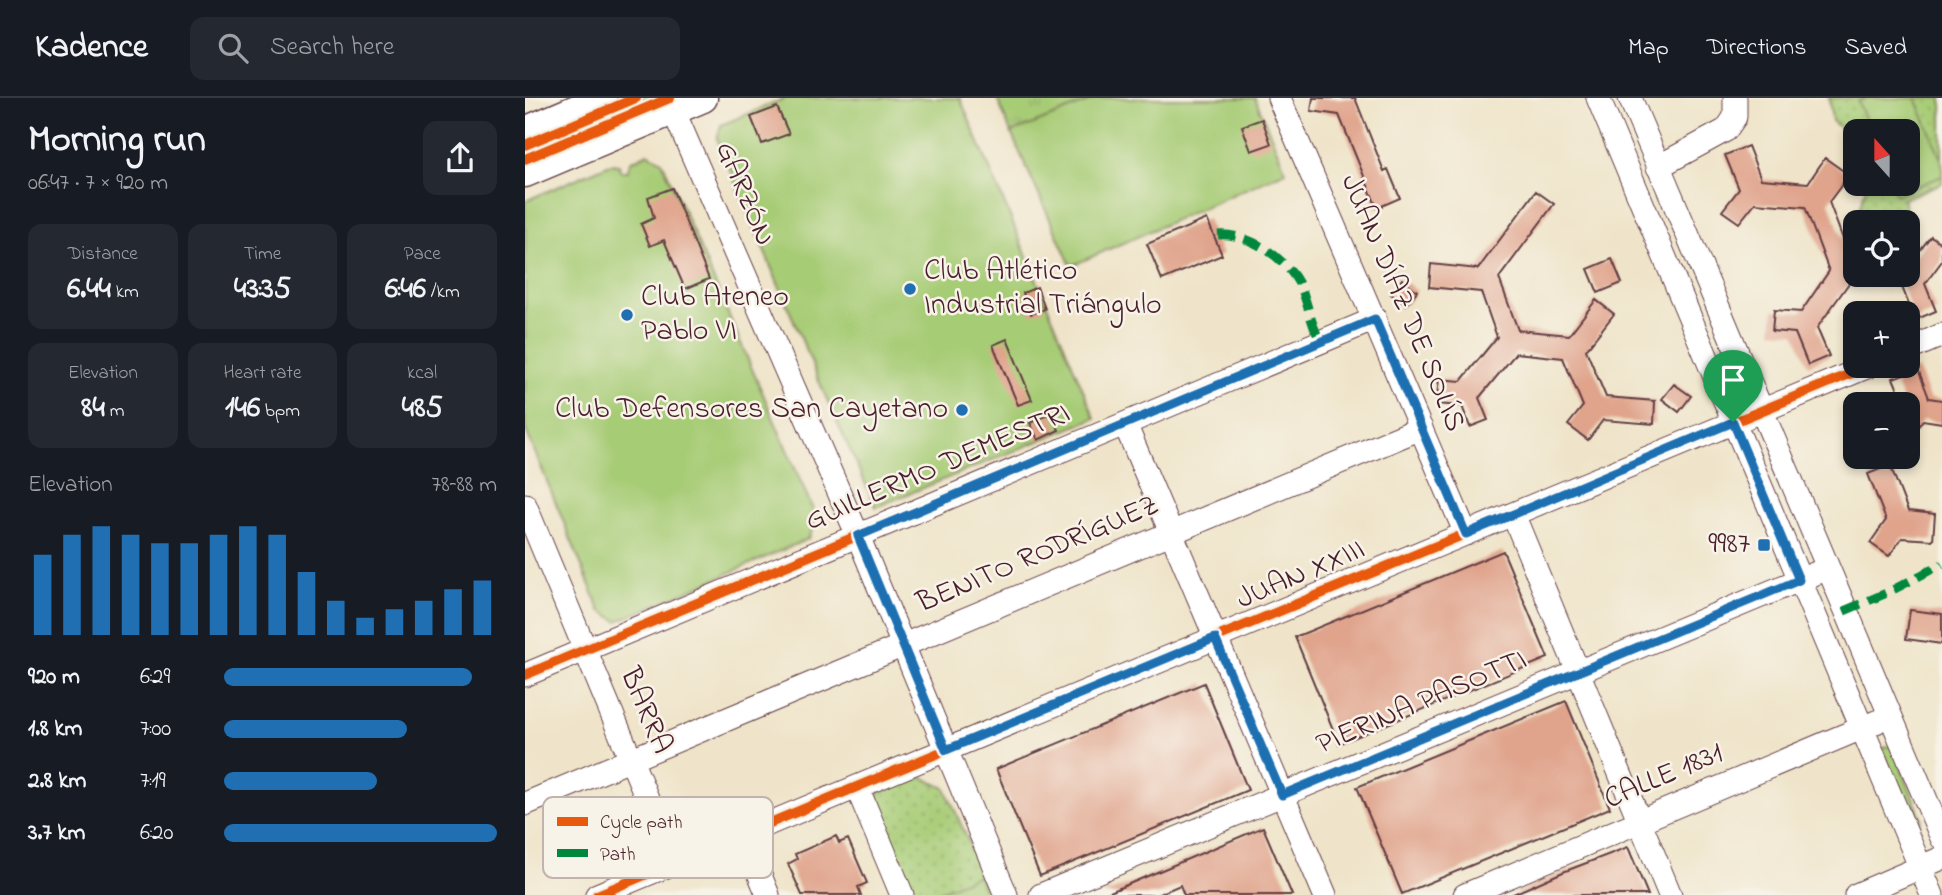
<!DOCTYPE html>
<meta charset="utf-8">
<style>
body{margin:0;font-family:"Indie Flower",sans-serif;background:#242831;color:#f1f3f6;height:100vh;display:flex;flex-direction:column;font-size:26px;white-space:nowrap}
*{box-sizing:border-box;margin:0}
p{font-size:23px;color:#9ea1a6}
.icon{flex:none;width:38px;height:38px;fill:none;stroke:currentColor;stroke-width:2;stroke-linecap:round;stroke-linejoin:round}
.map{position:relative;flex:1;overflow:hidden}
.panel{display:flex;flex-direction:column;background:#171b24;width:525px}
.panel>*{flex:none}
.needle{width:46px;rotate:339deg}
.tools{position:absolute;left:1318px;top:21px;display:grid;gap:14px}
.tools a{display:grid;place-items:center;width:77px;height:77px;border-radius:14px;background:#171b24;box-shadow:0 4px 10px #0003;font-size:35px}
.pin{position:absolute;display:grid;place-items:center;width:60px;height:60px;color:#fff;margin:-72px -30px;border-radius:50% 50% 50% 0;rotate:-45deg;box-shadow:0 0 7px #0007}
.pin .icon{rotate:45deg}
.round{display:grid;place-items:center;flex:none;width:74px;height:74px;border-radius:14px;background:#242831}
.head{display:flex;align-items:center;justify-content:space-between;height:119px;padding:0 28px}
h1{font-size:38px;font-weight:700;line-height:52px}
.metrics{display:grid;grid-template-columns:repeat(3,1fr);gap:10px;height:119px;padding:7px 28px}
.metrics div{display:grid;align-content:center;border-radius:14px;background:#242831;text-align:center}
.metrics b{font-size:30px;font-weight:700}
.metrics small{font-size:19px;font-weight:400}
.metrics p{font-size:19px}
.chart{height:196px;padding:14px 28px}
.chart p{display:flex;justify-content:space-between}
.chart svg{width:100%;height:126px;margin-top:7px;stroke:#1f6fb2;stroke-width:6}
ul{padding:0 28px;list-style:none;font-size:23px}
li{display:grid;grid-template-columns:112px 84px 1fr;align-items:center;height:52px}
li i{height:18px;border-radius:9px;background:#1f6fb2}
header{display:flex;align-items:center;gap:42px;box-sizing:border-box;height:98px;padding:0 35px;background:#171b24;border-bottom:2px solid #363941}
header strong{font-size:33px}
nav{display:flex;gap:38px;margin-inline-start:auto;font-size:24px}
.search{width:490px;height:63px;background:#242831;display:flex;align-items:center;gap:18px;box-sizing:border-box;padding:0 24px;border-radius:14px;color:#9ea1a6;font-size:26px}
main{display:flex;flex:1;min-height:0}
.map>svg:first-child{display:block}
</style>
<header>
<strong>Kadence</strong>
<div class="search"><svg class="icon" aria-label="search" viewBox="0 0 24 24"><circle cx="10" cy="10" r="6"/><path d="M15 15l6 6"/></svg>Search here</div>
<nav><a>Map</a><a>Directions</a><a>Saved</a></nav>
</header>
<main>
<section class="panel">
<div class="head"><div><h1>Morning run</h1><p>06:47 · 7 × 920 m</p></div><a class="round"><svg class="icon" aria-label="share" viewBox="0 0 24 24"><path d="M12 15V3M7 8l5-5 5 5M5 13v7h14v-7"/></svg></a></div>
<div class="metrics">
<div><p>Distance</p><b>6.44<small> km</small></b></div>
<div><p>Time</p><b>43:35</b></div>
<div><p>Pace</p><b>6:46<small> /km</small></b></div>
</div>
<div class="metrics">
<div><p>Elevation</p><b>84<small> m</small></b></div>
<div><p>Heart rate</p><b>146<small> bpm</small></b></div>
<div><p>kcal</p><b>485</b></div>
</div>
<div class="chart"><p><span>Elevation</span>78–88 m</p>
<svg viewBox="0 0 160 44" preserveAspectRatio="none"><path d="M5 44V16M15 44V9M25 44V6M35 44V9M45 44V12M55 44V12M65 44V9M75 44V6M85 44V9M95 44V22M105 44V32M115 44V38M125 44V35M135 44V32M145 44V28M155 44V25"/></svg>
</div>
<ul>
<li><b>920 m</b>6:29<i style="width:91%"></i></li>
<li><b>1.8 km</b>7:00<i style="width:67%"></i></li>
<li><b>2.8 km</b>7:19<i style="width:56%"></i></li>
<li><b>3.7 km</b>6:20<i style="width:100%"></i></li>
</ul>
</section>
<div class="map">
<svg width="1417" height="797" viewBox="0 0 1417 797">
<defs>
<pattern id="grass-tufts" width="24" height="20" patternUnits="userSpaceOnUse" patternTransform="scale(1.75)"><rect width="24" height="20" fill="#a7cc76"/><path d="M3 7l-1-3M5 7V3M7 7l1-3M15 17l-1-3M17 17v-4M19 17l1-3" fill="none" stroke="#91af66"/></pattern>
<pattern id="park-dots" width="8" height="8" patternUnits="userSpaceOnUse" patternTransform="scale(1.75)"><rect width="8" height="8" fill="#a7cc76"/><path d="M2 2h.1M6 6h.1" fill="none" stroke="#91af66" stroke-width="1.8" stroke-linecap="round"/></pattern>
</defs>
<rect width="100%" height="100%" fill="#f7f3e8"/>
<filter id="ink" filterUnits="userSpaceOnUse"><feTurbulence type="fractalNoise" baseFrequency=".0143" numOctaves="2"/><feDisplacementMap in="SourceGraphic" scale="14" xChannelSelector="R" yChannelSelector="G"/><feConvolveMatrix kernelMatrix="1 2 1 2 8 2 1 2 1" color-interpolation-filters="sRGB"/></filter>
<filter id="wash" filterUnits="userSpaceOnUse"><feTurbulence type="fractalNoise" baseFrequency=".00686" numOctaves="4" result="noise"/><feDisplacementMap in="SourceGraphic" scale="28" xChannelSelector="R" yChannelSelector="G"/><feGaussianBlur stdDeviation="1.57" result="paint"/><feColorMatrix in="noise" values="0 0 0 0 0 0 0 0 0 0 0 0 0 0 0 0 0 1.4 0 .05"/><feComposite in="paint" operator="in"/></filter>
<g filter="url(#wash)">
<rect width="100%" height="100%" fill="#efe4c9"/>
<path fill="url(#grass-tufts)" stroke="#787650" stroke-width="2" d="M77,0h101l-178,75v-42z
M472,0h101l-87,35z
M1364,648l4,2 29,71 -4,7h-6l-30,-78z"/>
<path fill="url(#park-dots)" stroke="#787650" stroke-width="2" d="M1304,0h113v85l-39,16 3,11 -30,12h-12l-5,-13 7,-22 -7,-3h48v-53h-52v10l-23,-20z
M397,679l23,11 47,107h-78l-38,-91 2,-11z"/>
<path fill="#a7cc76" stroke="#787650" stroke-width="2" d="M261,0h174l135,320 -219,89 -48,-105 -111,-263 4,-14z
M573,0h157l31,73 -215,95 -60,-133z
M1342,0h49l26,63v15l-46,19 -4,-11h15v-53h-37l-12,-29z
M123,55l14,8 155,358 -9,20 -190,82 -18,-11 -75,-182v-227l85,-37 9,1 1,6h8l2,-9z
M453,777l8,20h-55z"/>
<g id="blocks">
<path fill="#e0a38b" d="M788,0h42l29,73 4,-2 12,29 -23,10 -38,-93 -28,-4z
M252,9l12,27 -27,10 -11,-27z
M737,21l9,25 -20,7 -9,-25z
M1223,48l13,33 47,4 17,-25 24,17 -20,27 26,69v13l-6,-1 -32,45 12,28 -21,9 -13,-32 -23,-2 2,-21 27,2 28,-41 -24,-64 -50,-4 -16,20 -17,-12 17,-22 -14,-34z
M147,90l37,91 -24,10 -21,-49 -14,6 -9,-22 13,-6 -6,-21z
M1011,93l18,13 -55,74 19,52 51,5 27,-35 18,14 -28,36 20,47 49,4 -1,23 -51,-4 -15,20 -20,-15 15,-19 -20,-48 -47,-5 -37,45 9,22 -18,7 -8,-21 -26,-2 3,-25 22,2 36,-44 -16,-45 -52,-5 2,-23 47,5z
M682,121l15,36 -60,25 -15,-36z
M1406,138l11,8v17l-17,23 11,27 -21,9 -13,-33 -10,-1 9,-11h6v-8z
M1087,161l10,24 -24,10 -10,-24z
M877,181l15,12 -11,14 -15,-11z
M512,189l8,22 -14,5 -8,-21z
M482,241l25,61 -14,5 -25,-60z
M1393,271l11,29 13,2v23l-19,-3 -16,22v-38h-3l-11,-26z
M1149,286l17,12 -12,16 -17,-13z
M527,315l7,17 -21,10 -8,-17z
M1365,367l18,46 27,3 -2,26 -31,-2 -13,18 -19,-13 16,-23 -18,-46z
M978,453l45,107 -209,86 -44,-107z
M1385,512l32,4v30l-36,-5z
M679,585l44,107 -208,86 -44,-107z
M1041,603l44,107 -208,86 -45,-107z
M738,729l29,68h-108l-4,-10 -23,10h-54z
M311,738l3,7 9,-4 19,44 -9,4 3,8h-59l-14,-31 9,-5 -2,-5z
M1103,749l20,48h-137l52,-23z"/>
</g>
</g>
<g filter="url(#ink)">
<use href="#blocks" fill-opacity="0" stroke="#633d43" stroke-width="2"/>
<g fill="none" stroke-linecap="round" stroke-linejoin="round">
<g stroke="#633d43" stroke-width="25">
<path id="minor" d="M143,0l190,438 148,359
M754,0l187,436
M1073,0l334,797
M1105,0l312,740
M1133,69l68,-37 9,-13v-19
M1382,252l35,-15
M600,326l200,471
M0,407l149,358
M988,416l157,381
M0,577l850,-356
M332,689l45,108
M0,706l896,-376
M218,736l25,61
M72,797l1272,-529
M516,797l785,-326
M940,797l411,-173
M1331,797l86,-37"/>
</g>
<g stroke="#633d43" stroke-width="31">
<path id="major" d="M0,33l77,-33
M0,75l178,-75"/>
</g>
<use href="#minor" stroke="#fff" stroke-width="23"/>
<use href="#major" stroke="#fff" stroke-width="28"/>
<path stroke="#00873e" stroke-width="9" stroke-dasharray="18 9" stroke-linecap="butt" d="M693,137c31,-3 72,25 84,55 7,18 9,35 19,52
M1319,513l45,-19 53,-28"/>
<g stroke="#f7f3e8" stroke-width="15">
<path id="cycleway" d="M0,47l111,-47
M0,61l145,-61
M0,577l850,-356
M72,797l1272,-529"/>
</g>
<use href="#cycleway" stroke="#e8590c" stroke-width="10"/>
</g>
</g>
<g fill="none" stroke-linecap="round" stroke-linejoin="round" filter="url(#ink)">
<g stroke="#fff" stroke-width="14">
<path id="route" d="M850,221l91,215 267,-112 66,158 -517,215 -67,-157 -269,112 -88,-214z"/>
</g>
<use href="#route" stroke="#1f6fb2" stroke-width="9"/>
</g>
<g fill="#1f6fb2" stroke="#f7f3e8" stroke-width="2.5">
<circle cx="385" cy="191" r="7"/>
<circle cx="102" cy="217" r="7"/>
<circle cx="437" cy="312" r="7"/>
<rect x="1232" y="440" width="14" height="14" rx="3.5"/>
</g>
<g text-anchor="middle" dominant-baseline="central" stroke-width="5" stroke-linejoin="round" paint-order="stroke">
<g font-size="30" fill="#4a1f2b" stroke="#f7f3e8">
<text transform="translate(219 96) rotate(67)">GARZÓN</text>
<text transform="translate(877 205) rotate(67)">JUAN DÍAZ DE SOLÍS</text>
<text transform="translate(413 370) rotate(-23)">GUILLERMO DEMESTRI</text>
<text transform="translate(513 457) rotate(-23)">BENITO RODRÍGUEZ</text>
<text transform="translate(776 477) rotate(-23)">JUAN XXIII</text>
<text transform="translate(897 605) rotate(-23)">PIERINA PASOTTI</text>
<text transform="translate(120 613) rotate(67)">BARRA</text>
<text transform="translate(1139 679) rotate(-23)">CALLE 1831</text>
</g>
<g font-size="30" fill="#4a1f2b" stroke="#f7f3e8" text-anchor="start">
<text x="399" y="174">Club Atlético<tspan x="399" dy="34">Industrial Triángulo</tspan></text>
<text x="116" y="200">Club Ateneo<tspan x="116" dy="34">Pablo VI</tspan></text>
<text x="423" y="312" text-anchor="end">Club Defensores San Cayetano</text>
<text x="1225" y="447" text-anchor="end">9987</text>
</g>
</g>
<rect x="18" y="699" width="230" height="81" rx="10" fill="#f7f3e8" stroke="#c3b3af" stroke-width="2"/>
<rect x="32" y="719" width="31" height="9" fill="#e8590c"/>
<rect x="32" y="751" width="31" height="8" fill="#00873e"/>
<g font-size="19" fill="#4a1f2b">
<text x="75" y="730">Cycle path</text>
<text x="75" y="762">Path</text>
</g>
</svg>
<div class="tools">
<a><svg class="needle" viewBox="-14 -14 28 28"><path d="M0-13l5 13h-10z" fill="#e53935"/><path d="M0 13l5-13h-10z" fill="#9ea1a6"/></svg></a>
<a><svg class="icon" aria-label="locate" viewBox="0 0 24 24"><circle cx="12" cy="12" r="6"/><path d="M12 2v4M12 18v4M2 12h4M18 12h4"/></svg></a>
<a>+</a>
<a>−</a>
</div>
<div class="pin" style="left:1208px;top:324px;background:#1e9e55"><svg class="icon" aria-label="arrive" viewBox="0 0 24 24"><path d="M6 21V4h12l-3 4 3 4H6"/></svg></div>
</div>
</main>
